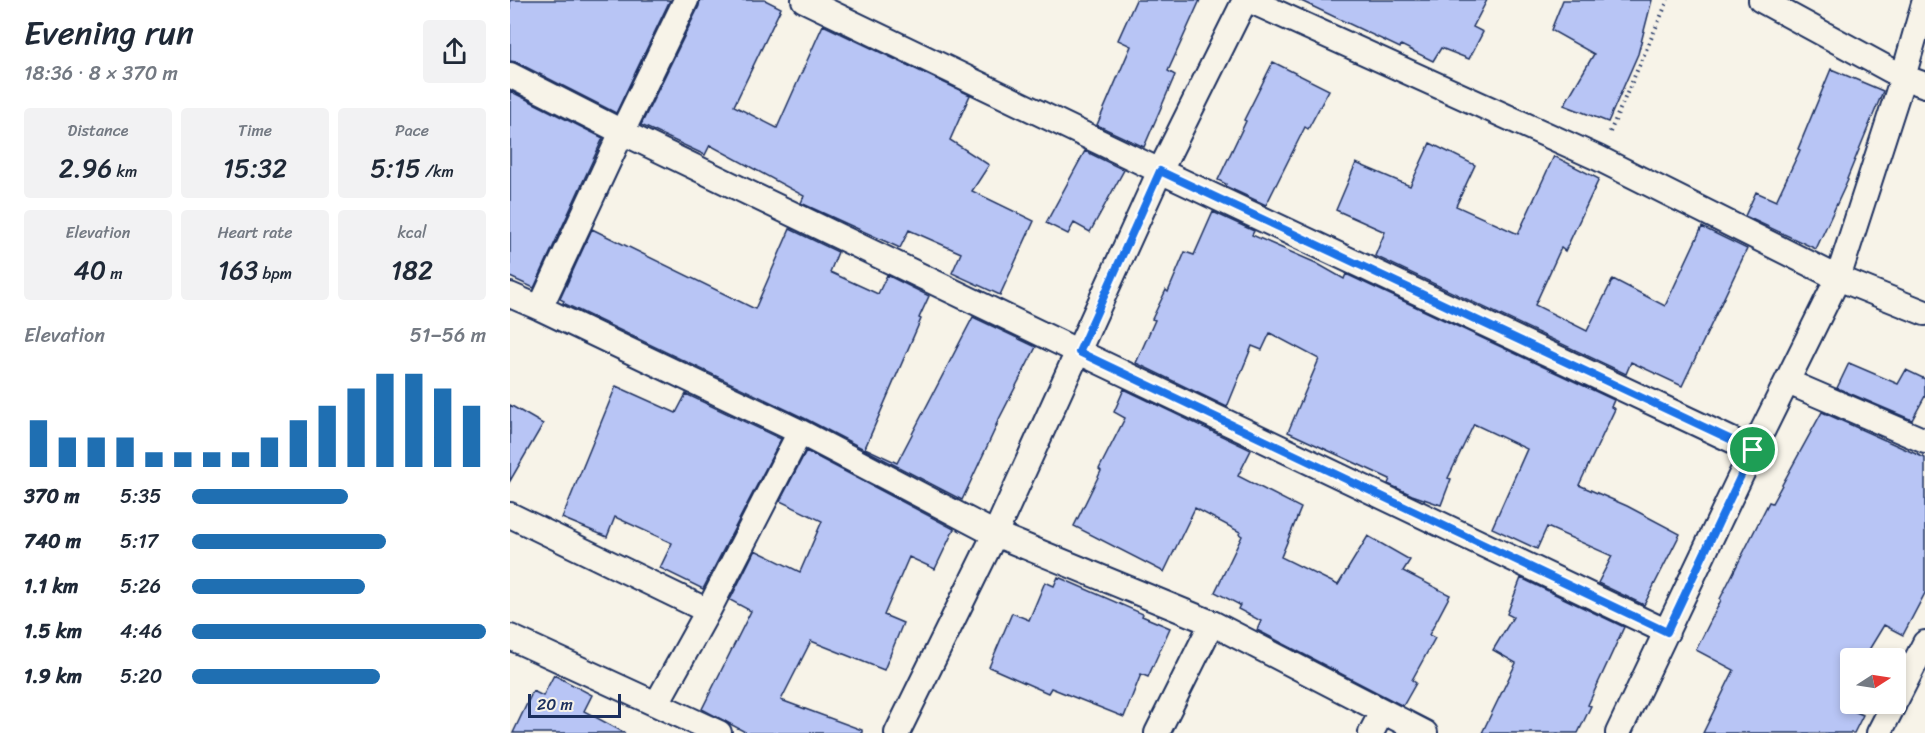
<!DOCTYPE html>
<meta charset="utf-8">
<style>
body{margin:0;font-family:Sriracha,sans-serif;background:#f2f2f3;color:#1f2937;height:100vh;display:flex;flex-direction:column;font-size:22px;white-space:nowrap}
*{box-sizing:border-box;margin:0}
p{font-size:20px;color:#747a83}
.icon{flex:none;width:33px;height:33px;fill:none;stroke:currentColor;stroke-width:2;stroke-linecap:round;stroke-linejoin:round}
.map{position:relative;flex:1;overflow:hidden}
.sheet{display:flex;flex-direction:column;background:#fff;width:510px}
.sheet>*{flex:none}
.needle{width:39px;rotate:78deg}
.buttons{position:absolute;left:1330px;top:648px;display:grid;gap:12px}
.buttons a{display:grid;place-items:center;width:66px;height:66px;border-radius:6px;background:#fff;box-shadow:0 3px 9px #0003;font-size:30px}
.scale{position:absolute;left:18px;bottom:15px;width:93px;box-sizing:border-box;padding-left:6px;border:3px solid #1b2f5e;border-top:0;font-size:16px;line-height:21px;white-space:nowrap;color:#1b2f5e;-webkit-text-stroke:4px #f7f3e8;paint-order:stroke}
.pin{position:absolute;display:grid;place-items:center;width:51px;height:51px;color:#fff;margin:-26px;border:3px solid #fff;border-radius:50%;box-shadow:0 2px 6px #0007}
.round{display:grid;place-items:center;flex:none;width:63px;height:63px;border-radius:6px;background:#f2f2f3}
.headline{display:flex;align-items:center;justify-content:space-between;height:102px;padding:0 24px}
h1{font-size:33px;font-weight:600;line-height:45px}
.figures{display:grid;grid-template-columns:repeat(3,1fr);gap:9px;height:102px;padding:6px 24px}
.figures div{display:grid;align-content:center;border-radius:6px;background:#f2f2f3;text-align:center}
.figures b{font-size:26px;font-weight:600}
.figures small{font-size:16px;font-weight:400}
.figures p{font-size:16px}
.chart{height:168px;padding:12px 24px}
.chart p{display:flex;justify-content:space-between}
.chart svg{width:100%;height:108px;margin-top:6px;stroke:#1f6fb2;stroke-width:6}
ul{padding:0 24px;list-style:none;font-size:20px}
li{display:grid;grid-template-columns:96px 72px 1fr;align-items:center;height:45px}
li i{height:15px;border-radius:8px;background:#1f6fb2}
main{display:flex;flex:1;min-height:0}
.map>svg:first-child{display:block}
</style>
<main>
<section class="sheet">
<div class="headline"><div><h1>Evening run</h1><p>18:36 · 8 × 370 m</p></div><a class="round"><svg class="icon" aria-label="share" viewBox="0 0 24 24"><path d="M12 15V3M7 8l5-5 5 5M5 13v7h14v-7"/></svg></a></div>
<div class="figures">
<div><p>Distance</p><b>2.96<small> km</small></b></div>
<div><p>Time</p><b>15:32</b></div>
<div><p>Pace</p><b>5:15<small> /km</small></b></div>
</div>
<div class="figures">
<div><p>Elevation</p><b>40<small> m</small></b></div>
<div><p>Heart rate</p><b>163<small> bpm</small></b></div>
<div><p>kcal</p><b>182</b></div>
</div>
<div class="chart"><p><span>Elevation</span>51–56 m</p>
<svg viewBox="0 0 160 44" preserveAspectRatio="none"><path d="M5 44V25M15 44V32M25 44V32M35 44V32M45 44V38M55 44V38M65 44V38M75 44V38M85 44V32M95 44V25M105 44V19M115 44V12M125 44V6M135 44V6M145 44V12M155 44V19"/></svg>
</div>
<ul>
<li><b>370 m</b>5:35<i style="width:53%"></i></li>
<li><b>740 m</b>5:17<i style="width:66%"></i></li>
<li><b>1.1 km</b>5:26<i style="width:59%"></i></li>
<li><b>1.5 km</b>4:46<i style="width:100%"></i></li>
<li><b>1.9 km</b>5:20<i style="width:64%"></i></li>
</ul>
</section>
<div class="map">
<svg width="1415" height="733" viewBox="0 0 1415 733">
<rect width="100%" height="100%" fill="#f7f3e8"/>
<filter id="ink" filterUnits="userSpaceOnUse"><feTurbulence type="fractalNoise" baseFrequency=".0167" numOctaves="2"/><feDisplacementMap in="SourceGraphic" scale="12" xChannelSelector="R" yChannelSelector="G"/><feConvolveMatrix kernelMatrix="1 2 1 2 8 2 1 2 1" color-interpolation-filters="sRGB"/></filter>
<g filter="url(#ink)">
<path fill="#b8c5f5" stroke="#1b2f5e" stroke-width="1.5" d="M0,0h160l-54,113 -100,-51 -6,-1z
M190,0h65l16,8 -47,98 43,22 46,-103 147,70 -20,45 39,25 -17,26 62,30 -34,74 -48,-22 9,-20 -52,-23 -9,18 -99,-45 3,-7 -94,-51 -5,10 -64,-30 58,-119z
M626,0h64l-32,71 7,4 -31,72 -47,-22 34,-79 -13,-6z
M789,0h188l-14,27 10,5 -14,27 -28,-11 -8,13 -32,-16 -1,3z
M1053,0h89l-14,54 -30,68 -44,-17 30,-51 -43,-24z
M763,62l56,28 -21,39 -3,-2 -39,78 -41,-19 1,-2 -8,-4 28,-59 -2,-1z
M1321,69l52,22 -36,88 1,1 -32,69 -71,-33 11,-24 20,9 24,-51 -2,-1z
M0,91l93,47 -69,150 -24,-11z
M920,143l45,22 -19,41 62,28 36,-78 45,23 -34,72 -4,-3 -26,57 52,26 26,-52 52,27 37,-79 45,22 -65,137 -51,-24 -5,12 -251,-118 10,-24 -49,-22 20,-47 54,23z
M575,151l39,19 -34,62 -16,-9 -6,11 -22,-11z
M703,212l41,19 -2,4 64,28 28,16 2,-5 268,126 -3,7 4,2 -36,76 48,21 53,28 -36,71 -46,-22 14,-27 -65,-29 -10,22 -45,-21 35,-79 -53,-25 -26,54 3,1 -10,26 -29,-10 -24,-11 2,-5 -102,-47 31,-73 -49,-26 -8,17 -10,-4 -25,61 -91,-44 19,-43 -3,-1 14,-29 2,2 17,-40 9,3z
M82,229l163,80 35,-80 48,23 -8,20 48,22 9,-19 42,21 -10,22 2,1 -56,129 32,15 76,-146 63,30 -40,78h1l-35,75 -156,-81 -243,-116 1,-2 -4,-2z
M1339,363l49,21 8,-14 19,9v17l-13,24 -75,-32z
M106,386l60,27 10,-19 95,45 -78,150 -43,-21 12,-25 -57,-26 -8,20 -45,-19z
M614,389l127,61 -13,26 63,32 -20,49 57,28 30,-49 42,24 -7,11 47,24 -21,40 6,3 -23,42 4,3 -13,23 -146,-76 4,-9 -23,-12 2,-4 -25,-13 27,-56 -3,-2 1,-2 -45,-24 -31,64 -90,-46 27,-55 -2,-2 26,-51 -11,-6z
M0,405l33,19 -33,57z
M1312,412l103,46v135l-22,42 -19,-10 -20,33h-13v52l12,5 -9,18h-151l31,-63 -38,-20 25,-50 -1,-1 49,-97 3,1z
M296,451l148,78 -19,40 -26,-12 -25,58 19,8 -19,47 -73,-29 -30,59 81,30v3h-115l-45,-24 49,-98 -21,-11 25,-50 45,22 22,-51 -42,-20z
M548,577l85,37 -1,2 28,12 -22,49 -7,-3 -17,43 -73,-29 -3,5 -59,-26 23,-54 17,7 16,-38 9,4z
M1011,578l103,49 -36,78 3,1 -13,27h-96l34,-70 -23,-13 20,-33 -6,-3z
M44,675l38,20 -8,16 41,22h-112l20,-42 10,5z"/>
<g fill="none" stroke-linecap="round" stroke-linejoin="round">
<g stroke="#1b2f5e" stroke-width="28">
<path id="minor" d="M294,0l356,171 593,279
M739,0l349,158 240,120 87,35
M1251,0l142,77 22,8
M0,75l112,57 457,220 588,280
M0,295l30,13 260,124 195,102 217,89 213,110
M30,308l82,-176 64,-132
M1278,382l137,59
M0,515l198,96
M0,637l209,96
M1386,700l29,-57
M147,703l51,-92 92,-179
M387,733l98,-199 165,-363 85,-171
M647,733l55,-110
M861,733l11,-21
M1108,733l135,-283 85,-172 65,-201 22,-77
M1369,733l15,-29"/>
</g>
<path stroke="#1b2f5e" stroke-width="4" stroke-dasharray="1.5 4.5" stroke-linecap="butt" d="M1100,132l58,-132"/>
<use href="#minor" stroke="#f7f3e8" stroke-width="24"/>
</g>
</g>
<g fill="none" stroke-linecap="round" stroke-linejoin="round" filter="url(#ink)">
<g stroke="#fff" stroke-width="12">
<path id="route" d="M650,171l593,279 -86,182 -588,-280z"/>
</g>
<use href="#route" stroke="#1a73e8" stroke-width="8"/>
</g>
</svg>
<div class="buttons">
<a><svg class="needle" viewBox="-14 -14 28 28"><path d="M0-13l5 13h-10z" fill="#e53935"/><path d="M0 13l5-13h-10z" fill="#747a83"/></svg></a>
</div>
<div class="scale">20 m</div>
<div class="pin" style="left:1243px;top:450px;background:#1e9e55"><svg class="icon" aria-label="arrive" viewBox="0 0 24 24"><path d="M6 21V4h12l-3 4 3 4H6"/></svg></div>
</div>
</main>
